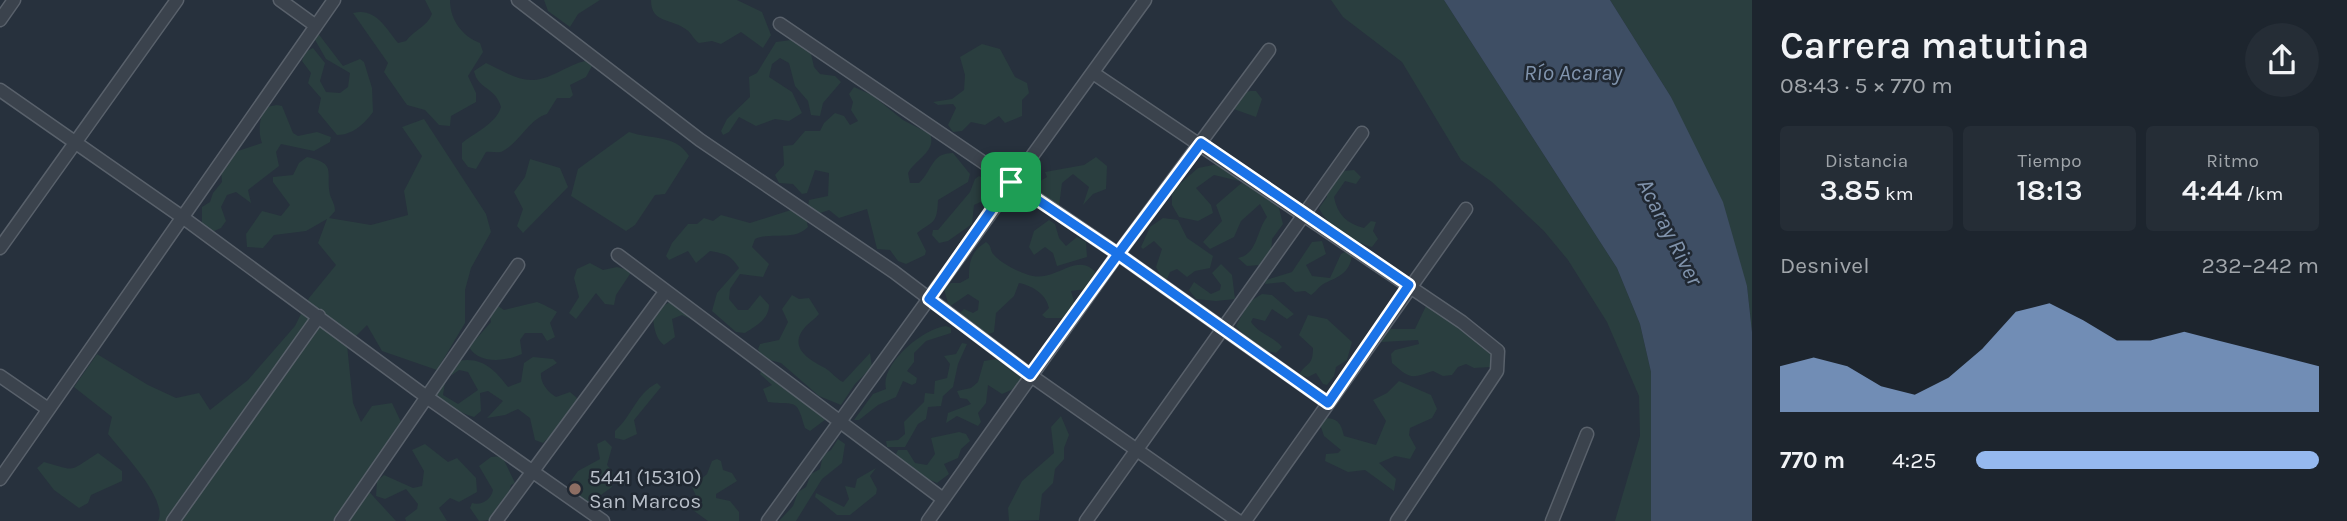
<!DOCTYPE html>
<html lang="es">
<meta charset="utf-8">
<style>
body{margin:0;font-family:Karla,sans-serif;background:#252d36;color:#f1f3f6;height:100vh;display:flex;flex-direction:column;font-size:26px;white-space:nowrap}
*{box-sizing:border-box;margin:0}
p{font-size:23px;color:#a0a5aa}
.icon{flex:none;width:38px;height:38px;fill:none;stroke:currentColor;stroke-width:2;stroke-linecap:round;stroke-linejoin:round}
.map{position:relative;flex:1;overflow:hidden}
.sheet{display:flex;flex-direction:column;background:#1d252e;width:595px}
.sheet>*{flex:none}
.pin{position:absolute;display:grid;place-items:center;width:60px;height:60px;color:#fff;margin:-30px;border-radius:14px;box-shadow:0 4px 10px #0006}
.round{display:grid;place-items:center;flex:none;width:74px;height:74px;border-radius:37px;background:#252d36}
.overview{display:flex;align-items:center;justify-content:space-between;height:119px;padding:0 28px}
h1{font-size:38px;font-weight:600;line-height:52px}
.stats{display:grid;grid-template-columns:repeat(3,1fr);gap:10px;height:119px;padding:7px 28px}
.stats div{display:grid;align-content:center;border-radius:7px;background:#252d36;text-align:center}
.stats b{font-size:30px;font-weight:600}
.stats small{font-size:19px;font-weight:400}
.stats p{font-size:19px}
.chart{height:196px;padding:14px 28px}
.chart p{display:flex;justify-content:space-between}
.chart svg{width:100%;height:126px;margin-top:7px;fill:#95b9ef;opacity:.7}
ul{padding:0 28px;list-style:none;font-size:23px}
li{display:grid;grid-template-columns:112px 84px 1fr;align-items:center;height:52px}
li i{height:18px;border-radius:9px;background:#95b9ef}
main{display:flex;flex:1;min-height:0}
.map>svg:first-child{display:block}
</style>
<main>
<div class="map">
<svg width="1752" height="521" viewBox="0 0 1752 521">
<rect width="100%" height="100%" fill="#27313d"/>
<path fill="#2a3e3f" d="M425,0h25c0,20 12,36 30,43l3,9 -15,24 8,17v9l-25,14 -1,10 -11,-1 -14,-15 -18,-5 -23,-33 4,-9 -35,-50c22,-6 33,15 45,30l8,-2c8,-11 21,-14 26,-27z
M544,0h56l-22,14 -8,13 -22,-16z
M737,0l25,12 9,23 -8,13 -22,-16 -20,12 -9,-3 -13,2c-5,-3 -7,-9 -12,-13 -15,-12 -36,-6 -36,-30z
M1331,0h113l173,268 23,56 11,48v149h-36l25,-85 -1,-40 -32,-74 -39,-62 -24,-29 -52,-49 -31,-22 -59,-98 -59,-45z
M1610,0h142v332l-5,-46 -76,-189z
M317,32l26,34 17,-7 4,3 8,26 1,24c-9,12 -20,23 -36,23l-19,-23 3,-14 -13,-15 3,-10 -9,-12 3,-9 8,-4 12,15 -5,18 6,11 14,1 8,-6 2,-14 -24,-14 -12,-21z
M791,40l20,14 3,13 6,7 15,2 6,6 -18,21 -3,13 -9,-1 -3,-14 -13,-15 -6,-23 -9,-5 -8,6 -3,13 23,15 10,21 -13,8 -14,-2 -19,7 -17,-9 -10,15 -6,3 -2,-4 6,-12 23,-22 -1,-20 8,-4 19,-31z
M982,44l18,5 15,28 12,6 2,10 -7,7v16l-17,7 -6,-7 -14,9 -14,-3 -9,9 -9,1 -5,-7 8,-17 -3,-4 -15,1 -5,-3 19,-3 12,-9 1,-15 -5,-18z
M590,60l3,4 -7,13 -16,8 3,10 -3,3h-13l-10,16c-18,5 -27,28 -44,37 -5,3 -11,0 -17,1l-10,17 -8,-2 -6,-8v-16c12,-10 34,-19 39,-36 -6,-21 -23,-17 -27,-36l12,-8c14,6 31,18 47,17 20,-1 36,-17 57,-20z
M854,87l18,8 31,25 27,14c7,17 -14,25 -22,39l2,10h9c14,-13 12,-30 34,-30l17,21 -2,8 -30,18c-1,24 -4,20 -21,33l9,18 -1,4 -19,9 -8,-3 -8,-11 -13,-1 -10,-40 -28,9 -10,-8 -9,3 -12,-6 1,-7 19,-4 1,-23 -14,-3 -8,23 -5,1 -9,-10 -14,-1 -4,-8 9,-10 -1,-19 10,-1 12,-14h15l4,-8 11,-10 9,3 6,9 8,-4 -7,-11 2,-8 -4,-8z
M1250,91h6l6,8 -6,18 -25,-9 10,-14z
M277,105l5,1 11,27 5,3 19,-4 14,5 -1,5 -16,9 -33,-7 -5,8 3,14 -31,24 3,13 -15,-11 -9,3 -6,12 5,14 -5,7 -9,4 -10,-7v-18l8,-5 3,-9 9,-11 -1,-13 17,-18 24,-8c-4,-11 -3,-26 4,-36z
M424,119l62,95 5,18 -20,36 -6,22v33l-28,47 -55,-19 -15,-26 -20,20 6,58 8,19 11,-16 20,-3 9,19 -2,20 -29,25 -8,17 34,37h-238c11,-21 -36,-69 -50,-87l4,-17 -38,-30 23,-33 51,31 28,13 23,-5 11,17 38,-30 47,-54 14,-28 27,-33 -18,-22 9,-24 -21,12 -32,4 -11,13 -16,-1 -1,-13 16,-23 19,5 9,-11 -17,-23v-5l20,-2 6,-12 8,-6c31,7 18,15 23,38 2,6 5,9 5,16l-6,7 42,7 37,-10 -4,-24 18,-35 -20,-29z
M629,132c23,8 46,2 60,24l-24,38 -10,1 -20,30 -9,6 -55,-35 7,-27z
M1096,157l11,9 -1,23 -13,5 -10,11 6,-18 -16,-13 -11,9 -3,23 -26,-14 2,-8 12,-7 -2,-5 39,-7z
M530,159l30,9 8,19 -45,46 -6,-7 6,-17 -9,-17 11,-15z
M1223,163l15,9 1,9 -25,-6 -18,13 15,17 2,8 -15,8 -19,-4 -7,-12v-14l26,-23z
M1354,170l7,7 -5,7 -11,-3 -11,16c3,17 13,27 30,31l7,-7 5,1 -3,9 5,8 -6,8c-19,-5 -45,-21 -53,-39l8,-11 -1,-10 17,-16z
M979,176l10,5 -2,18 -13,6 -2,19 -24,17 -9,2 -7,-8 1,-5h5l32,-38 5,-13z
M1245,180l33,24 5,20 -11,15 -1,17 -12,9 -12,1 -9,-8c20,-4 18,-27 29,-41l-7,-13 -19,17 -7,16 -24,12 -7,-7 19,-21 -6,-16z
M791,210l14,5 3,12c-15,15 -36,4 -53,12l-3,8 17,17 -6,13 -23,-3 -10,15 -1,10 9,11h10l12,-15 9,10c0,14 -13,21 -24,28l-9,-1 -24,-21 5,-18 22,-25c-9,-14 -14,-14 -29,-17l-14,12 -8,-12 -19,9 -3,-4 6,-13 16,-19h9l7,-6 9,3 8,-6 29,8z
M1163,218l15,2 9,18 26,18 -3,12 -15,3 -8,6 -10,-8 -7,3 -3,7 -5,-1 -6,-11 6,-18 -8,-8 -11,8 -2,-2 9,-20z
M1049,220l6,4 4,14 7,8 11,-9 9,5 1,15 -30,9 -4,-13 -8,-6 -11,8 -5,-8 5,-16z
M1322,241l4,13 -20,11 6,11 18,2 11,-24 7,-4 4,5c-2,18 -14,22 -27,28 -6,3 -9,9 -14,12l-6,-4 -10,1 -11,-10 -19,2 1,-4 26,-8 20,-30z
M986,242c7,5 3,8 8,13 8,9 28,19 39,21 25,5 45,-27 65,-1l-12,14 -15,2 4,14 -12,13h-17l-4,-3 7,-7c-3,-14 -16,-22 -30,-25l-5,13 -18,17 -2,19 -7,3 -29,-20 6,-6 9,4 5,-3 1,-9 -11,-7 -19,13 -5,-18 7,-6h9l9,-5c0,-17 2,-26 17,-36z
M590,263l13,7 14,-3 15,4 -16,24 -2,10 -9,-1 -9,-11 -20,26 -7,-6 10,-16 -5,-19 3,-9z
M1221,264l11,11 3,24 -19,2 -20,-2 -7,-9 5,-8 17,12 9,-4 1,-5 -9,-12z
M1262,294l10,1 22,19 -7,5 -15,-10 -7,12 -12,-3 -2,4c8,12 22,14 31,25l-6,6 -21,-5 -19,-22 13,-24z
M792,295l7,4 10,-1 10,16c-4,5 -8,7 -13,12 -19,21 2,33 19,42 7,4 11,11 18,14l27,-29 2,14 -17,17 -14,21 -22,-9 -38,-33 -19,-5 -4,-9 2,-5 19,-4 9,-18 -6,-13z
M674,299l19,15 -2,5 -9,-4 -10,4 3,18 -11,8c-9,-6 -12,-23 -10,-33z
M492,302l12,8 33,-8c3,1 18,8 20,10l-7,11 5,14 -8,4 -5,-8h-17l-5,7 2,14c-15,7 -43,11 -53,-7l22,-25 -3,-16z
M1445,305c13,5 13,12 16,25l31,11 -2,26 -16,1 -8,-4 -8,3 -6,8 -9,1 -10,-5c-21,7 -22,9 -41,-8l-1,-9 4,-4 24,-6 -1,-4 -37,2 -2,-4 11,-9h25l11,-23z
M1308,315l19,4 25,23 -5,18 -11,7 -2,9 -7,9 -4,-1 -7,-11 -8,4 -9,-2c7,-13 14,-8 14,-27l-14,-13z
M946,326l5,2v5l-25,8 -12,12v9l-7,9 10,7 -1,5 -4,2 -9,-4 -7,16 -18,8 -19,15h-5l19,-26 13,-5c-6,-25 36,-60 60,-63z
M962,343l5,1 -9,20 -5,23 -10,9 -2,10 -13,1 -2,12 -8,5 -13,23h-18l-1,-6 12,-1 7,-6 -1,-12 20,-20 1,-9 9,1 1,-13 12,-3 3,-14 -6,-8 12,-2z
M533,357l20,2 4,4 -16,10c-1,10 7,19 15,24l14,-5 7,6 -4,13 2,14 -19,5 -13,13 -8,-3 -5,-22 -12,-9 -13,6 -18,3 16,-17 -15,-10 -8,2 1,18 -7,6c-15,-4 -25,-12 -40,-17l2,-17 9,-1 -2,13 15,9 20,-14 -10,-18 -9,-2 -7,5 -3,-4 9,-10c24,-5 37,9 50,26l13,-5 3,-19z
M996,359l28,21 -6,7 -16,7 -14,-9 -2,18 -8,10 3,9 -3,4 -21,-10 -11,7 2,-10 23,-9 -4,-5 -7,-1 -3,-7 14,-3 7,-6 6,-21z
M763,367l67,49 -20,15 -5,-3c-9,-32 -9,-22 -37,-26l-5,-13 9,-4 -12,-11z
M1399,381l32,14 6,14 -5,9 -22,10 -1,7 7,13 -6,11 -15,-3 -16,7 17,16 -2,12 -29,-21 -17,2 -23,-11 1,-7 12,-1 3,-3 -17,-14 -4,-12 6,-6c13,1 15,6 18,18l32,9 10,-24 -13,-21 14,-7z
M657,383l4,4 -27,33 3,14 -13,6 -9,-2v-7c17,-15 21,-37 42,-48z
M1061,416l8,19 -5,13v11l-9,10 -2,14 -11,11 -3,26 -30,1 -1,-13 14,-27 32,-28 -3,-26z
M959,432l7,2 4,7 -9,8 -3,9 -14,6 5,10 -12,9 -23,-10 -18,-19 2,-4h9l8,13 12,2 8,-11 -4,-16z
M838,439l7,5 -3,19 -20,16 -26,42h-17l14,-15 5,-14 8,-5 5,-13 9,-5 3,-14 8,-5z
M605,440l7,7 -5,18 6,7 -1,15 -21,15 -13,-3 -8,-17 8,-11 22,-12 -3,-15z
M425,444l23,18 9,-4 19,20 1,14 -18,10 -9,-4 -11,10 8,13h-41l-1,-3 12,-9 1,-5 -12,-15 -21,10 -9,-3 1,-15 7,-6 29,13 9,-2 2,-15 -12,-21z
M98,453l24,18v10l-31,14 -3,8 -9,5 -25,-18 -17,-22 7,-6c33,9 23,11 54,-9z
M502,456l13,27 -4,2 -5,18 -7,1 -9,16 -11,1 -9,-13 2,-5c9,3 19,-3 21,-13l-14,-24 12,-9z
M717,459l4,2 2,9 9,3 5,8 -21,13v4l14,3 9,11v9h-31l-18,-13 6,-12 -4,-9 15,-13 5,-13z
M876,468l-6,8 7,13 -1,5 -26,21h-13l-22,-18 1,-4 28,14 5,-8 -4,-13 10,2 2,-9z"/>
<path fill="#3e4e64" d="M1444,0h166l61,97 52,105 24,84 5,46v189h-101v-149l-11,-48 -23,-56z"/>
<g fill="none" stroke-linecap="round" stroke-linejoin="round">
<g stroke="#59616b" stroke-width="15">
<path id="minor" d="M280,0l36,26
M518,0l182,140 194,132 136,103 208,146
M0,20l14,-20
M780,24l338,230 210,149
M1093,73l369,249 36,29 -1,20 -100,150
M0,90l185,129 243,179 175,123
M0,248l177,-248
M618,255l325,244
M0,376l48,33
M0,479l334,-479
M173,521l146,-205
M341,521l177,-256
M496,521l169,-229
M768,521l377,-521
M928,521l190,-267 151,-204
M1086,521l276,-388
M1245,521l221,-312
M1552,521l35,-87"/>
</g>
<use href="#minor" stroke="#3b434d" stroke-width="12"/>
</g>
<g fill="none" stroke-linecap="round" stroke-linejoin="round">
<g stroke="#fff" stroke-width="14">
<path id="route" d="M1011,182l-82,117 101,76 88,-121 210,149 81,-118 -208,-142 -83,111 -107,-72"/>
</g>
<use href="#route" stroke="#1a73e8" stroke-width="9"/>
</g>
<circle fill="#8d6e63" stroke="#202832" stroke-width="2.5" cx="575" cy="489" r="7"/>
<g text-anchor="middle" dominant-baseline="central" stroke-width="5" stroke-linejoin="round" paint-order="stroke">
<g font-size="21" fill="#b7bec8" stroke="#202832" text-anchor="start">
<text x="589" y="477">5441 (15310)<tspan x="589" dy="24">San Marcos</tspan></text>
</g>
<g font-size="23" font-style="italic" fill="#8194ad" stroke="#202832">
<text x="1573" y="72">Río Acaray</text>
<text transform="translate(1670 232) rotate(63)">Acaray River</text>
</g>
</g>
</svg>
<div class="pin" style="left:1011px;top:182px;background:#1e9e55"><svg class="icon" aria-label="arrive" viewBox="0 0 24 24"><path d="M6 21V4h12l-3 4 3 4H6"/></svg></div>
</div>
<section class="sheet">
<div class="overview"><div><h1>Carrera matutina</h1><p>08:43 · 5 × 770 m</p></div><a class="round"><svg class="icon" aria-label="share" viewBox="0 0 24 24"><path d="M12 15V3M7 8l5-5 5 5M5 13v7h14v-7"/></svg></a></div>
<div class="stats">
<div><p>Distancia</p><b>3.85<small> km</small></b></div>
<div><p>Tiempo</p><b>18:13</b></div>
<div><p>Ritmo</p><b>4:44<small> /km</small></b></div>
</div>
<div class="chart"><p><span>Desnivel</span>232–242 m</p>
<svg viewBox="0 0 160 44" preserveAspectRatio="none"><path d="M0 44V28L10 25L20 28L30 35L40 38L50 32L60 22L70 9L80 6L90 12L100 19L110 19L120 16L130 19L140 22L150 25L160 28V44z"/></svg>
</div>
<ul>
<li><b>770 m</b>4:25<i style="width:100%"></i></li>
</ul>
</section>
</main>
